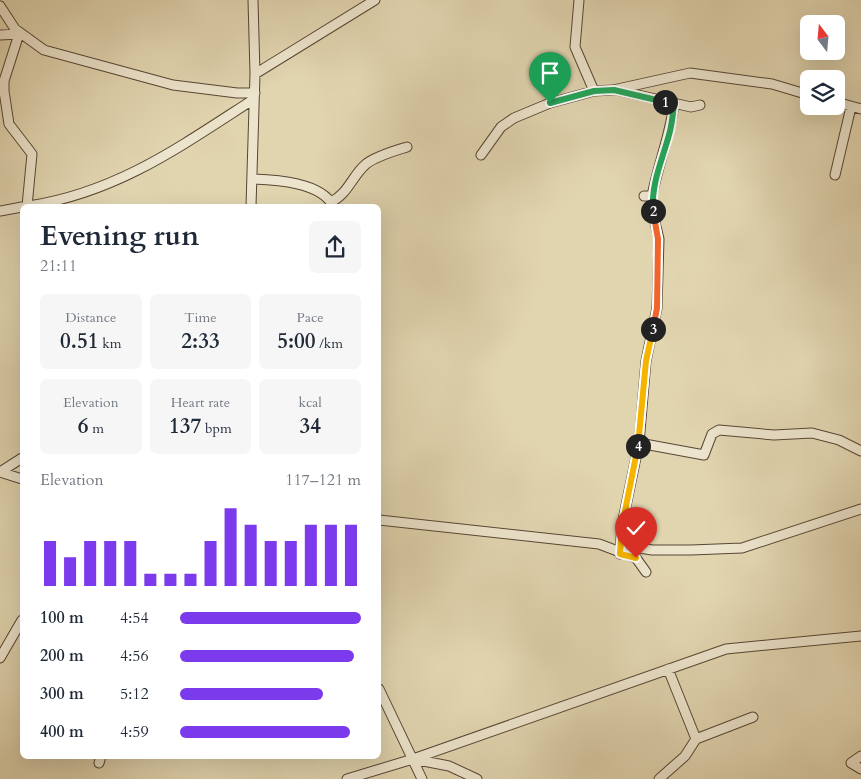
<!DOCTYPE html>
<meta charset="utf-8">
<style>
body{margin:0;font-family:Cardo,serif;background:#f6f6f7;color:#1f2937;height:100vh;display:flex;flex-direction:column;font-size:19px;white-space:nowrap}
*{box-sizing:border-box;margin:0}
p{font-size:16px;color:#747a83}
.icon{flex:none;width:28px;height:28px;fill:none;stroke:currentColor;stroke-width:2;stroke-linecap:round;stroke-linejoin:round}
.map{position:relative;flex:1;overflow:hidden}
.panel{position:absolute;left:20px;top:204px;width:361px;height:555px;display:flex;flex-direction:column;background:#fff;border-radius:8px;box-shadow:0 5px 20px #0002}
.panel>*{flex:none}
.needle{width:32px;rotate:344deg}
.fabs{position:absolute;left:800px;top:15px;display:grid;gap:10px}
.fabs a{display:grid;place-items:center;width:45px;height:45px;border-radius:8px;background:#fff;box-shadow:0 5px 20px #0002;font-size:25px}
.pin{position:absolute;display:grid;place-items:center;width:42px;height:42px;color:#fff;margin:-51px -21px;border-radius:50% 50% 50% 0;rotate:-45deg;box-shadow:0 0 5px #0007}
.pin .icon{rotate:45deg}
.km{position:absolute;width:25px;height:25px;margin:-12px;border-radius:50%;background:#222;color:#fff;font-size:14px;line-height:25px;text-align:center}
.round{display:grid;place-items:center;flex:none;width:52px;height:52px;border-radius:8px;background:#f6f6f7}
.head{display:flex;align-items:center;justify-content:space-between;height:85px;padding:0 20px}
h1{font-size:28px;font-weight:700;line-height:38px}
.metrics{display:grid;grid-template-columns:repeat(3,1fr);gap:8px;height:85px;padding:5px 20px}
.metrics div{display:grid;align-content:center;border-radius:8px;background:#f6f6f7;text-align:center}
.metrics b{font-size:21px;font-weight:700}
.metrics small{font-size:14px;font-weight:400}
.metrics p{font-size:14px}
.chart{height:140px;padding:10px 20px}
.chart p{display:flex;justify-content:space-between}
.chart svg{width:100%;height:90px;margin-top:5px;stroke:#7c3aed;stroke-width:6}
ul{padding:0 20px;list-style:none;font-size:16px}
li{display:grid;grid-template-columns:80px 60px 1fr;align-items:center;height:38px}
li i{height:12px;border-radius:6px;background:#7c3aed}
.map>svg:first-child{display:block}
</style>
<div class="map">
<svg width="861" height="779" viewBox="0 0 861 779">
<rect width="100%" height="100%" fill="#e1d5b0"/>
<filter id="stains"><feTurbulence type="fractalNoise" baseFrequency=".004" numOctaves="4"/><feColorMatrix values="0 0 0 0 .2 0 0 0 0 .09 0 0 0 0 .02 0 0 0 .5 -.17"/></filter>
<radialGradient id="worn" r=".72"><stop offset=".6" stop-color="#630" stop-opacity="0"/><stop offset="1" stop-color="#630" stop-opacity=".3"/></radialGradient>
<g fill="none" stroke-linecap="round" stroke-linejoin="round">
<g stroke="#584634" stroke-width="11">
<path id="minor" d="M579,0l-4,47 19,44
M0,6l15,23 29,21 129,35 64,8h18
M0,35l19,-1 -15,47v10l5,33 23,30 -5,52
M255,74l120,-74
M616,90l75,17 9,-2
M836,102l25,7
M481,155l20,-28 13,-9 36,-15 44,-12 19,-1 77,-17 82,11 37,11
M835,175l16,-68
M252,179c24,1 69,3 81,27
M644,196h8c6,-31 18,-60 22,-92
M331,202c17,-8 21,-26 35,-38 10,-8 28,-13 41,-17
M29,206c89,-14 152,-60 225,-107
M251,206l4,-132 -2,-74
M0,211l22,-4
M639,443l7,-82 11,-53 2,-69 -6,-25 -1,-18
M0,472l22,-14
M0,472l22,7
M379,520l220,24 37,14 10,14
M620,554l2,-29 17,-82 65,12 8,-21 7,-4 55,5 38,-2 27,7 22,11
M620,554l14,-7 18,3h39l51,-2 119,-39
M0,658l22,-38
M668,669l28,70
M379,689l43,90
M861,756l-10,7 10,6
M413,759l36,7 28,13
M99,763l2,-7
M347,779l66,-20 313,-110 135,-13
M659,779l26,-23 11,-17 57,-22"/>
</g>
<use href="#minor" stroke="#ece4cc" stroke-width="9"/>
</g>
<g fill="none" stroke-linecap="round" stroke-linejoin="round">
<g stroke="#fff" stroke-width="10">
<path id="split-1" d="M550,103l44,-12 20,-1 51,12"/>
</g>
<g stroke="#fff" stroke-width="10">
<path id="split-2" d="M653,211c-2,-29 10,-52 17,-80 2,-8 3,-18 4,-27l-9,-2"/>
</g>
<g stroke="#fff" stroke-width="10">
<path id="split-3" d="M653,211l5,28 -1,69 -4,21"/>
</g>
<g stroke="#fff" stroke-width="10">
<path id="split-4" d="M638,446l8,-85 7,-32"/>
</g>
<g stroke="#fff" stroke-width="10">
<path id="split-5" d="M636,558l-16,-4 2,-28 16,-80"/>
</g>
<use href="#split-1" stroke="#22a559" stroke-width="6"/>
<use href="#split-2" stroke="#22a559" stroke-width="6"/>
<use href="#split-3" stroke="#f0652b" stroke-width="6"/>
<use href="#split-4" stroke="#f5b400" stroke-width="6"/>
<use href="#split-5" stroke="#f5b400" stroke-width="6"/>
</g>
<rect width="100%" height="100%" filter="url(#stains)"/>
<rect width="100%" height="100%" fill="url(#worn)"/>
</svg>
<div class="fabs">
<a><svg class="needle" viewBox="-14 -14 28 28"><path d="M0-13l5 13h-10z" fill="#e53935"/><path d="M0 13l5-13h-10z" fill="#747a83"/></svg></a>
<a><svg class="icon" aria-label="layers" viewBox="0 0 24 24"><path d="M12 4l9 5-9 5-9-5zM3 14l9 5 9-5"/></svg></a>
</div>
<div class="pin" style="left:550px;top:103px;background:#1e9e55"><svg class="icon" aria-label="arrive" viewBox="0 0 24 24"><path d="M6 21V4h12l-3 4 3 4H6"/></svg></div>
<div class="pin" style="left:636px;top:558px;background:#d93025"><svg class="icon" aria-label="check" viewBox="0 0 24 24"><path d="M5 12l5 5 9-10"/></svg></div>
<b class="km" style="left:665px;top:102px">1</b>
<b class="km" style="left:653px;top:211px">2</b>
<b class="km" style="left:653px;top:329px">3</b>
<b class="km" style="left:638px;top:446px">4</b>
<section class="panel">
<div class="head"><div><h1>Evening run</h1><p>21:11</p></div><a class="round"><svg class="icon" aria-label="share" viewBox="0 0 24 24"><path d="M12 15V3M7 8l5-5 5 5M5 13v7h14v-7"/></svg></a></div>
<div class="metrics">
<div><p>Distance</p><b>0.51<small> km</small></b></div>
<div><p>Time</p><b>2:33</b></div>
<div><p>Pace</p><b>5:00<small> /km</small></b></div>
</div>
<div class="metrics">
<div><p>Elevation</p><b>6<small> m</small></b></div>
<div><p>Heart rate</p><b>137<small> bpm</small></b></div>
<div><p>kcal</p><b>34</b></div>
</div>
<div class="chart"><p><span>Elevation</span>117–121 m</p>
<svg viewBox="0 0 160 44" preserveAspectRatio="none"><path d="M5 44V22M15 44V30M25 44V22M35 44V22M45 44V22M55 44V38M65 44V38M75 44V38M85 44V22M95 44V6M105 44V14M115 44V22M125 44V22M135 44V14M145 44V14M155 44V14"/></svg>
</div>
<ul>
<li><b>100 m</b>4:54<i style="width:100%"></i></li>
<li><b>200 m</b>4:56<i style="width:96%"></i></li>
<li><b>300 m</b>5:12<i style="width:79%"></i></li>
<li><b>400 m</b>4:59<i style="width:94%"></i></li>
</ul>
</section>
</div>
